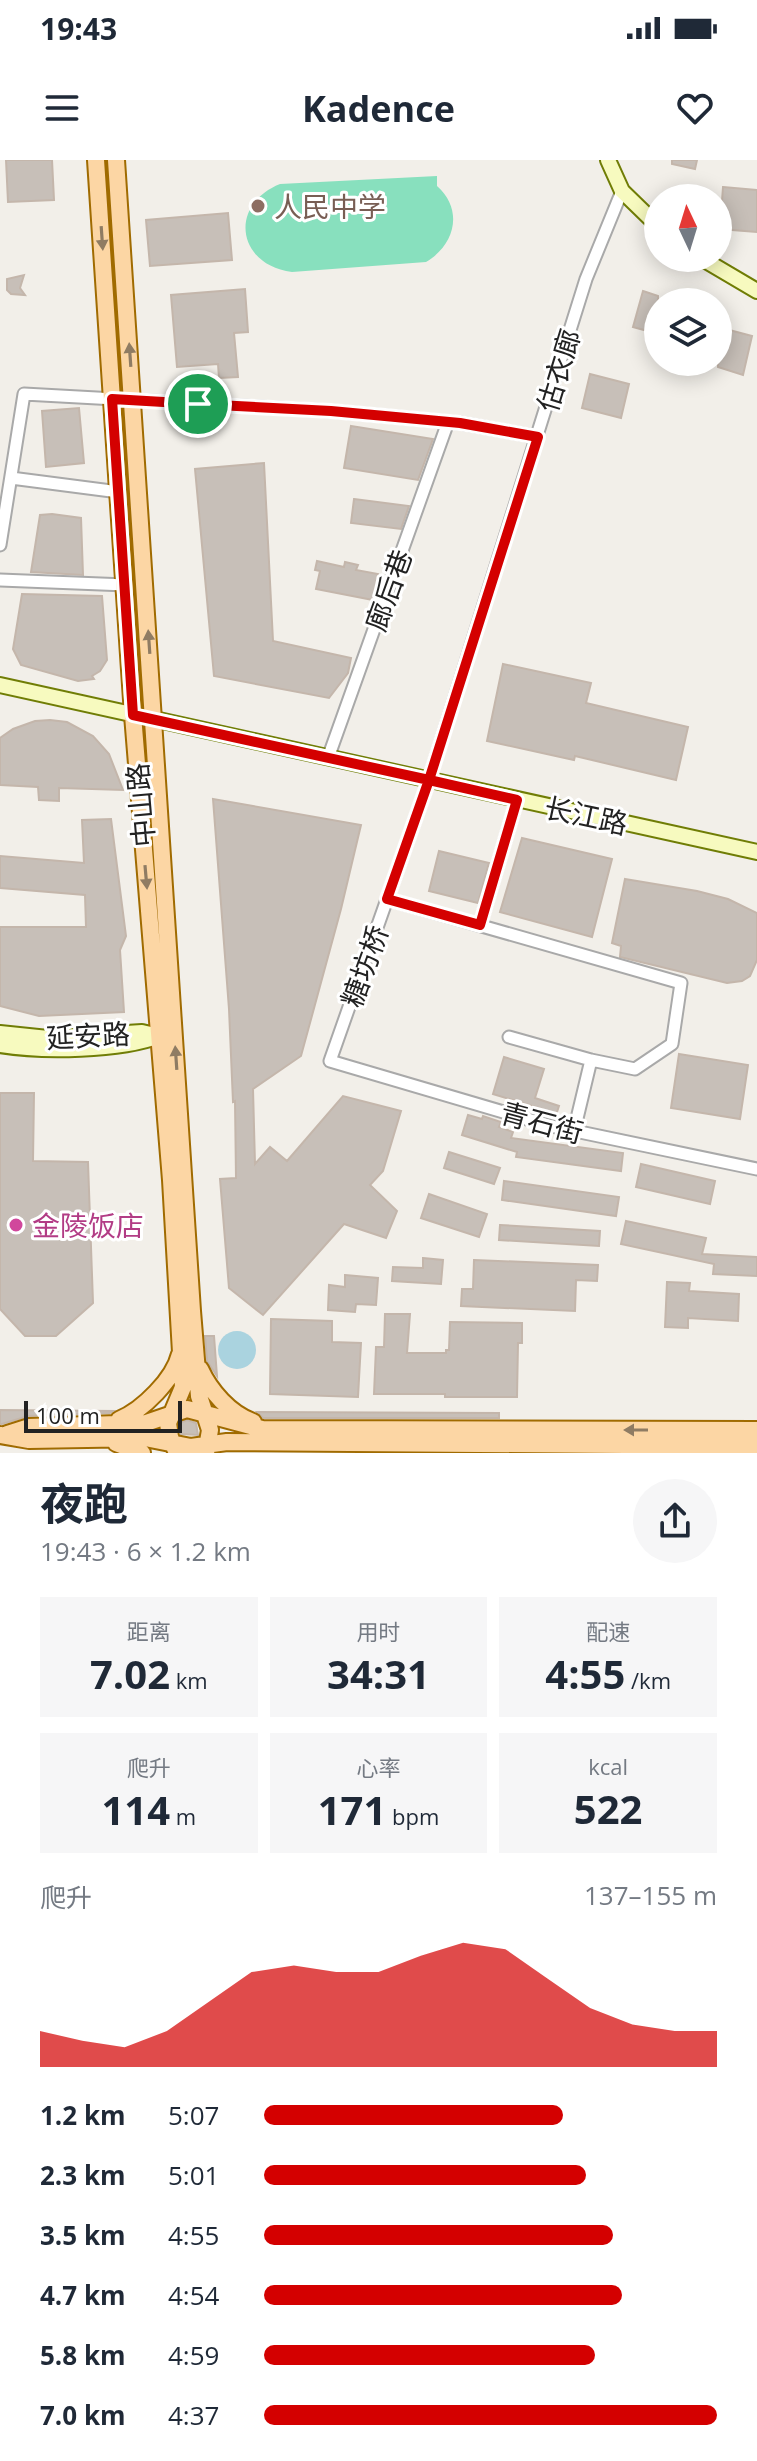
<!DOCTYPE html>
<html lang="zh">
<meta charset="utf-8">
<style>
body{margin:0;font-family:"Open Sans","Noto Sans SC",sans-serif;background:#f6f6f7;color:#1f2937;height:100vh;display:flex;flex-direction:column;font-size:30px;white-space:nowrap}
*{box-sizing:border-box;margin:0}
p{font-size:26px;color:#747a83}
.icon{flex:none;width:44px;height:44px;fill:none;stroke:currentColor;stroke-width:2;stroke-linecap:round;stroke-linejoin:round}
.map{position:relative;height:1293px;overflow:hidden}
.panel{display:flex;flex-direction:column;background:#fff;flex:1}
.panel>*{flex:none}
.needle{width:52px;rotate:356deg}
.buttons{position:absolute;left:644px;top:24px;display:grid;gap:16px}
.buttons a{display:grid;place-items:center;width:88px;height:88px;border-radius:50%;background:#fff;box-shadow:0 4px 20px #0003;font-size:40px}
.scale{position:absolute;left:24px;bottom:20px;width:158px;box-sizing:border-box;padding-left:8px;border:4px solid #222;border-top:0;font-size:22px;line-height:28px;white-space:nowrap;color:#222;-webkit-text-stroke:6px #fff;paint-order:stroke}
.pin{position:absolute;display:grid;place-items:center;width:68px;height:68px;color:#fff;margin:-34px;border:4px solid #fff;border-radius:50%;box-shadow:0 2px 8px #0007}
.round{display:grid;place-items:center;flex:none;width:84px;height:84px;border-radius:42px;background:#f6f6f7}
.headline{display:flex;align-items:center;justify-content:space-between;height:136px;padding:0 40px}
h1{font-size:44px;font-weight:700;line-height:60px}
.figures{display:grid;grid-template-columns:repeat(3,1fr);gap:12px;height:136px;padding:8px 40px}
.figures div{display:grid;align-content:center;border-radius:0px;background:#f6f6f7;text-align:center}
.figures b{font-size:40px;font-weight:700}
.figures small{font-size:22px;font-weight:400}
.figures p{font-size:22px}
.chart{height:224px;padding:16px 40px}
.chart p{display:flex;justify-content:space-between}
.chart svg{width:100%;height:144px;margin-top:8px;fill:#d40000;opacity:.7}
ul{padding:0 40px;list-style:none;font-size:26px}
li{display:grid;grid-template-columns:128px 96px 1fr;align-items:center;height:60px}
li i{height:20px;border-radius:10px;background:#d40000}
.status{display:flex;justify-content:space-between;align-items:center;height:56px;padding:0 40px;background:#fff;direction:ltr}
.status svg{height:22px;fill:currentColor}
header{display:flex;justify-content:space-between;align-items:center;height:104px;padding:0 40px;background:#fff;font-size:36px;font-weight:700}
.map>svg:first-child{display:block}
</style>
<div class="status"><b>19:43</b><svg viewBox="0 0 49 12"><path d="M0 12V9h3v3zM5 12V6h3v6zM10 12V3h3v9zM15 12V0h3v12zM26 1h20v11H26zM47 4h2v5h-2z"/></svg></div>
<header><svg class="icon" aria-label="menu" viewBox="0 0 24 24"><path d="M4 6h16M4 12h16M4 18h16"/></svg>Kadence<svg class="icon" aria-label="heart" viewBox="0 0 24 24"><path d="M12 20l-8-8c-3-5 5-10 8-4 3-6 11-1 8 4z"/></svg></header>
<div class="map">
<svg width="757" height="1293" viewBox="0 0 757 1293">
<rect width="100%" height="100%" fill="#f2efe9"/>
<path fill="#88e0be" d="M437,16v10c27,24 18,59 -11,76l-134,10c-55,-7 -64,-67 -12,-88z"/>
<path fill="#aad3df" d="M218 1190a19 19 0 1 1 38 0a19 19 0 1 1-38 0Z"/>
<path fill="#c7bfb8" stroke="#c4b6ab" stroke-width="2" d="M6,0h46l2,40 -46,2z
M672,0h25l-2,9 -23,-5z
M723,27l34,3v42l-37,-3z
M228,53l4,47 -82,6 -4,-46z
M24,115l-4,13 5,7 -14,-1 -4,-4v-11z
M245,129l3,43 -14,1 4,44 -19,1 -1,-14 -41,3 -6,-72z
M643,131l15,5v38l-25,-7z
M718,167l34,9 -9,39 -25,-8z
M590,214l39,10 -8,34 -39,-10z
M79,248l5,55 -38,4 -4,-56z
M351,266l82,13 -15,41 -74,-12z
M264,303l9,178 78,17 -3,15 -19,25 -115,-22 -19,-207z
M354,339l55,7 -8,23 -50,-6z
M52,354l29,4 2,57 -52,-3 9,-57z
M317,401l27,6 1,-5 13,3 -2,5 22,4 -5,26 -57,-11 4,-18 -5,-1z
M22,434l80,2 5,64 -7,11 -8,5 2,3 -16,2 -57,-16 -8,-16z
M503,504l88,19 -5,20 102,24 -12,53 -101,-24 -1,4 -87,-19z
M50,560l17,2 26,14 16,18 14,36 -64,-2v13l-20,-1 -1,-13 -38,-2v-47l13,-9 22,-8z
M213,639l148,26 -20,84 -40,147 -48,33 2,75 15,-17 17,14 56,-65 58,15 -18,60 -13,14 27,26 -11,27 -42,-14 -81,91 -34,-27 -9,-109 16,-1 -1,-77 -2,1 -4,-93z
M111,659l15,117 -6,14 4,62 -85,4 -39,-10v-79h86l-1,-32 -85,-7v-32l84,7 -2,-43z
M522,678l90,21 -20,78 -92,-25z
M439,691l50,12 -11,40 -49,-12z
M625,719l72,12 31,8 29,14v47l-7,16 -8,5 -15,2 -107,-26 1,-11 -9,-3z
M679,894l69,11 -8,54 -69,-11z
M504,897l40,12 -9,29 24,8 -4,12 -14,-4 1,-5 -49,-15z
M0,933h34l-1,68 55,1 5,141 -37,33h-31l-25,-27z
M468,955l14,4 1,-3 18,6 -2,5 14,5 -2,6 112,15 -2,18 -105,-14 1,-5 -55,-17z
M449,992l51,16 -6,16 -50,-16z
M641,1004l74,17 -5,23 -74,-17z
M504,1021l115,16 -3,19 -114,-16z
M429,1034l58,20 -8,23 -58,-19z
M626,1061l80,17 -4,16 55,3v19l-44,-2 1,-10 -93,-20z
M500,1065l100,6 -1,15 -100,-6z
M423,1098l20,2 -2,24 -49,-3 1,-14 30,1z
M474,1100l124,5 -1,16 -21,-1 -1,31 -114,-5 1,-17h11z
M345,1115l33,3 -2,27 -20,-1 -1,8 -27,-2 1,-25 16,2z
M667,1122l23,1 -1,8 50,3 -1,27 -50,-3v10l-23,-1z
M385,1154h25l-3,39h39v-3h3l1,-28 72,1v20h-4l-1,54h-72v-3h-71l2,-47h8z
M271,1159l61,2v21l29,1 -3,54 -88,-3z
M205,1176h9l3,40 -10,-15z
M0,1250l113,1 -3,2 -82,3 -26,8h-2z
M257,1252l242,1v5h-236z
M187,1260l9,3 2,12 -17,-1 -1,-11z"/>
<g fill="none" stroke-linecap="round" stroke-linejoin="round">
<g stroke="#a9a9a9" stroke-width="15">
<path id="street" d="M622,31l-36,88 -157,501 -99,281 221,65 206,43
M11,318l108,14
M0,385l24,-151 307,17 129,12 78,14
M0,420l126,5
M328,598l120,-336
M387,739l294,84 -9,61 -37,25 -44,-9 -82,-23
M480,765l37,-125
M574,971l17,-71"/>
</g>
<g stroke="#707d05" stroke-width="18">
<path id="secondary" d="M608,0l14,31 36,35
M701,98l56,33
M0,525l757,167
M0,873l48,5 94,-6 17,4
M0,885c41,7 121,6 159,-9"/>
</g>
<g stroke="#a06b00" stroke-width="20">
<path id="primary" d="M96,0l37,555 38,465 12,207 -15,36 2,14 7,16
M116,0l76,1151 7,85 11,34 -4,23
M200,1209c10,22 30,45 53,53
M119,1260c24,-10 55,-41 61,-66
M7,1274l22,-7 117,-4 41,-14 75,20 495,1
M0,1275l29,5 116,-2 46,9 36,-5 530,4
M116,1283l26,10"/>
</g>
<use href="#street" stroke="#fff" stroke-width="11"/>
<use href="#secondary" stroke="#f7fabf" stroke-width="14"/>
<use href="#primary" stroke="#fcd6a4" stroke-width="16"/>
</g>
<defs><path id="oneway-solid" d="M-6-.8H1V-3.2L6.5 0L1 3.2V.8H-6Z" transform="scale(2)"/></defs>
<g fill="#8f7c63">
<use href="#oneway-solid" transform="translate(102 78) rotate(86)"/>
<use href="#oneway-solid" transform="translate(130 195) rotate(-94)"/>
<use href="#oneway-solid" transform="translate(149 482) rotate(-94)"/>
<use href="#oneway-solid" transform="translate(146 717) rotate(85)"/>
<use href="#oneway-solid" transform="translate(176 898) rotate(-94)"/>
<use href="#oneway-solid" transform="translate(636 1270) rotate(180)"/>
</g>
<g fill="none" stroke-linecap="round" stroke-linejoin="round">
<g stroke="#fff" stroke-width="16">
<path id="route" d="M198,244l-86,-5 21,316 296,65 -42,119 93,26 37,-125 -88,-20 109,-343 -78,-14 -129,-12 -133,-7"/>
</g>
<use href="#route" stroke="#d40000" stroke-width="10"/>
</g>
<circle fill="#8d6e63" stroke="#fff" stroke-width="3" cx="258" cy="46" r="8"/>
<circle fill="#d1479c" stroke="#fff" stroke-width="3" cx="16" cy="1065" r="8"/>
<g text-anchor="middle" dominant-baseline="central" stroke-width="6" stroke-linejoin="round" paint-order="stroke">
<g font-size="28" fill="#785e54" stroke="#fff" text-anchor="start">
<text x="274" y="46">人民中学</text>
</g>
<g font-size="28" fill="#222" stroke="#fff">
<text transform="translate(558 210) rotate(-73)">估衣廊</text>
<text transform="translate(388 430) rotate(-70)">廊后巷</text>
<text transform="translate(140 645) rotate(-95)">中山路</text>
<text transform="translate(586 655) rotate(12)">长江路</text>
<text transform="translate(364 806) rotate(-70)">糖坊桥</text>
<text transform="translate(88 875) rotate(-3)">延安路</text>
<text transform="translate(542 962) rotate(15)">青石街</text>
</g>
<g font-size="28" fill="#b23c85" stroke="#fff" text-anchor="start">
<text x="32" y="1065">金陵饭店</text>
</g>
</g>
</svg>
<div class="buttons">
<a><svg class="needle" viewBox="-14 -14 28 28"><path d="M0-13l5 13h-10z" fill="#e53935"/><path d="M0 13l5-13h-10z" fill="#747a83"/></svg></a>
<a><svg class="icon" aria-label="layers" viewBox="0 0 24 24"><path d="M12 4l9 5-9 5-9-5zM3 14l9 5 9-5"/></svg></a>
</div>
<div class="scale">100 m</div>
<div class="pin" style="left:198px;top:244px;background:#1e9e55"><svg class="icon" aria-label="arrive" viewBox="0 0 24 24"><path d="M6 21V4h12l-3 4 3 4H6"/></svg></div>
</div>
<section class="panel">
<div class="headline"><div><h1>夜跑</h1><p>19:43 · 6 × 1.2 km</p></div><a class="round"><svg class="icon" aria-label="share" viewBox="0 0 24 24"><path d="M12 15V3M7 8l5-5 5 5M5 13v7h14v-7"/></svg></a></div>
<div class="figures">
<div><p>距离</p><b>7.02<small> km</small></b></div>
<div><p>用时</p><b>34:31</b></div>
<div><p>配速</p><b>4:55<small> /km</small></b></div>
</div>
<div class="figures">
<div><p>爬升</p><b>114<small> m</small></b></div>
<div><p>心率</p><b>171<small> bpm</small></b></div>
<div><p>kcal</p><b>522</b></div>
</div>
<div class="chart"><p><span>爬升</span>137–155 m</p>
<svg viewBox="0 0 160 44" preserveAspectRatio="none"><path d="M0 44V33L10 36L20 38L30 33L40 24L50 15L60 13L70 15L80 15L90 10L100 6L110 8L120 17L130 26L140 31L150 33L160 33V44z"/></svg>
</div>
<ul>
<li><b>1.2 km</b>5:07<i style="width:66%"></i></li>
<li><b>2.3 km</b>5:01<i style="width:71%"></i></li>
<li><b>3.5 km</b>4:55<i style="width:77%"></i></li>
<li><b>4.7 km</b>4:54<i style="width:79%"></i></li>
<li><b>5.8 km</b>4:59<i style="width:73%"></i></li>
<li><b>7.0 km</b>4:37<i style="width:100%"></i></li>
</ul>
</section>
